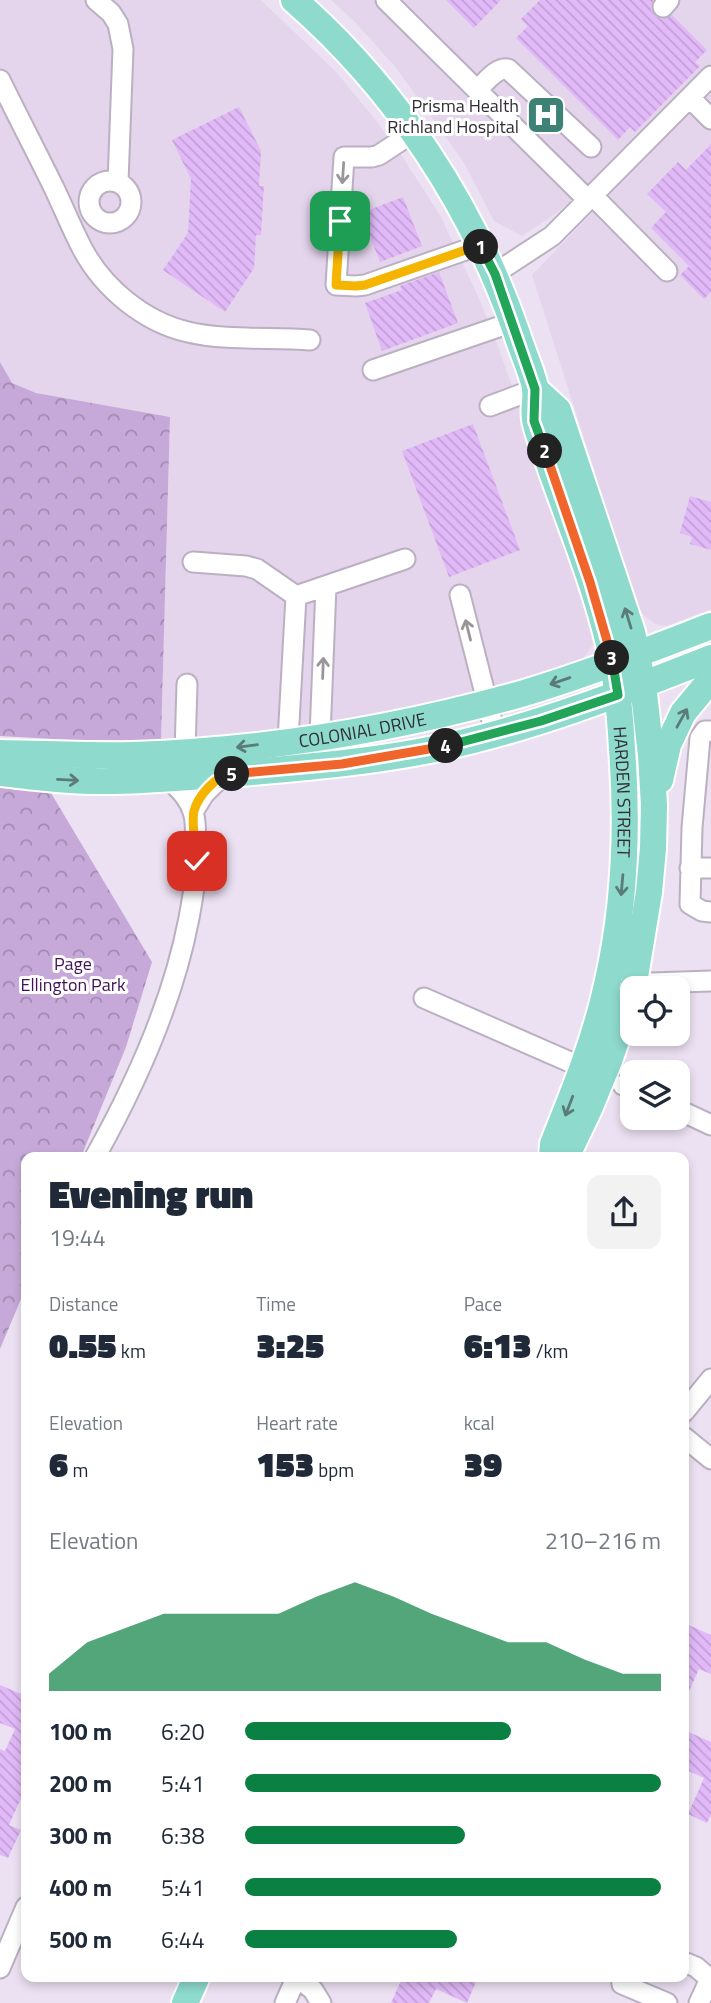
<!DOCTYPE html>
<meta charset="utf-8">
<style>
body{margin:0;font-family:"Titillium Web",sans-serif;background:#f2f2f3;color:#1f2937;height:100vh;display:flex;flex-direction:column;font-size:26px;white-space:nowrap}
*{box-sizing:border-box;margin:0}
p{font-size:23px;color:#747a83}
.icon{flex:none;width:38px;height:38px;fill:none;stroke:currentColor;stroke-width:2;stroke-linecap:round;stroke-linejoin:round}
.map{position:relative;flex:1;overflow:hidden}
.details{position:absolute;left:21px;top:1152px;width:668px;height:830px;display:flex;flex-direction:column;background:#fff;border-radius:14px;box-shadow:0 4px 10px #0003}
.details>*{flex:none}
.buttons{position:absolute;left:620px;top:976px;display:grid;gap:14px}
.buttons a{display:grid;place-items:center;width:70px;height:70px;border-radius:14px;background:#fff;box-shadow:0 4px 10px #0003;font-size:35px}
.pin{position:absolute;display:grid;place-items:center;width:60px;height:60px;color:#fff;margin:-30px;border-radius:14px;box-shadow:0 4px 10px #0006}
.km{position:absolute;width:35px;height:35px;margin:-18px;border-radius:50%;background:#222;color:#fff;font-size:19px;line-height:35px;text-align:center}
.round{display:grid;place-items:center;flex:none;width:74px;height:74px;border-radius:14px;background:#f2f2f3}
.summary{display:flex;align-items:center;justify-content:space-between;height:119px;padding:0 28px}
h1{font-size:38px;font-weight:800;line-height:52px}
.metrics{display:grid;grid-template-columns:repeat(3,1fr);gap:10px;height:119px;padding:7px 28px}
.metrics div{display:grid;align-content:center}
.metrics b{font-size:35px;font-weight:800}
.metrics small{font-size:19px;font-weight:400}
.metrics p{font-size:19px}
.chart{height:196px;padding:14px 28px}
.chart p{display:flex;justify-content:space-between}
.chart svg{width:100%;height:126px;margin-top:7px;fill:#0b8043;opacity:.7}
ul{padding:0 28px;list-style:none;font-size:23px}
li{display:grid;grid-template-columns:112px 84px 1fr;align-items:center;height:52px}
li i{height:18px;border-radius:9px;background:#0b8043}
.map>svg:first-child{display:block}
</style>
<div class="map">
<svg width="711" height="2003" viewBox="0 0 711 2003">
<defs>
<pattern id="forest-crowns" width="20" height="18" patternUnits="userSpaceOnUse" patternTransform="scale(1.75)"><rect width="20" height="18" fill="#c6a9d8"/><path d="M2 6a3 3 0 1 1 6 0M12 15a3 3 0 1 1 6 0" fill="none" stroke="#a18ab0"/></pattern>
<pattern id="building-back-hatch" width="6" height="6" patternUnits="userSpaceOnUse" patternTransform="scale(1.75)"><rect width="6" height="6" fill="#e1b9f8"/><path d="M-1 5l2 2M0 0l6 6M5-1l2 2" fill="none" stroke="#c29fd5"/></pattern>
</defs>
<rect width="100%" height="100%" fill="#ece1f2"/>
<path fill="#e4d5ed" d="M0,0h261l75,72 39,47 29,40 37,58 40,86 18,46 93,268 2,15v11l-12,17 -21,12 -128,32 -126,26 -146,10 9,-322 -134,-25 -25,-10 -11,-21z
M331,0h380v66l-94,95 -63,54 -32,21 -28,-15 -30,-58 -67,-94 -43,-48z
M711,90v519l-44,17 -12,-2 -16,-13 -107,-336z"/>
<path fill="url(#forest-crowns)" d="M0,362l12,21 24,10 134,24 -9,323h-91l-70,-4z
M0,775l42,3 110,184 -26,85 -45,110h-55v130l-26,62z"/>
<path fill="url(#building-back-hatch)" d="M446,0h55l-27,28z
M540,0h113l-2,10 4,6 6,3 11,-4 35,35 -12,12 5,4 -65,66 -5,-5 -12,13 -102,-102 12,-12 -7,-7z
M239,107l22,44 -2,35h5l-3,49h-5l-2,33 -29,44 -62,-42 25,-37 3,-54 -19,-39z
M711,144v148l-7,7 -24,-24 9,-9 -38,-38 15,-16 -19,-18 31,-32 8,8z
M403,197l19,49 -42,16 -19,-49z
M439,272l19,51 -76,28 -17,-48 37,-13 -2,-4z
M473,424l47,126 -71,27 -47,-126z
M690,496l21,6v48l-21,-6 2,-7 -12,-4z
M684,1623l27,12v39l-12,-5 -15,33z
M0,1685l26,11v91l-17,38 12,5 -13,28 -8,-3v-106l5,2 10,-22 -15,-6z
M684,1730l27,12v73l-4,8 -19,-9 16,-36 -20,-9z
M403,1976h68l-1,3 6,3 -9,21 -31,-14 -7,14h-38z"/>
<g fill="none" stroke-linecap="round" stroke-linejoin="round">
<g stroke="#bbb0c1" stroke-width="23">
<path id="minor" d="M96,0l15,13 7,11 5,25 -5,133
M386,0l202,200
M663,7l6,-7
M0,80c18,37 37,73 55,110 9,19 17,39 27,58 21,40 62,74 106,84 38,9 83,5 122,8
M477,90c9,-8 19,-23 31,-21l83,78
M690,98l21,21
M414,132l-35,23 -7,2h-28l-8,128 20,1 9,-1 115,-40
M89 202a21 21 0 1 1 42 0a21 21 0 1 1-42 0Z
M593,196l74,75
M494,274l58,-38 159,-160
M373,370l140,-48
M490,406l45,-17
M193,562l53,4 11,3 39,27
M460,595l35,138
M296,596l109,-37
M711,731h-6l-5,7 -8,90 -2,76 12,7 9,1
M320,736l6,-150
M288,741l8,-145
M185,752l2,-68
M193,812l11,-18 20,-20
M690,868h21
M621,984l90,-3
M424,998l146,64
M623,1085l9,4
M677,1109l34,16
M95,1157c42,-75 78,-155 94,-239 5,-27 9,-52 7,-80 -1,-8 0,-18 -3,-26 -4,-14 -15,-25 -26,-34
M684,1412l27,-33
M684,1437l27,22
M684,1962l12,5 14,12 -11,24
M0,1968l26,-61
M621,1976l1,8 45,19
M297,1977l16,13 8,13
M285,2003l12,-27"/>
</g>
<g stroke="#fff" stroke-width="30">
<g id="major">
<path id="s1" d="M294,0c102,89 179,206 223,334 5,17 14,35 18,53 2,12 -3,25 1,37 4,16 11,32 16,48 20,56 43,113 57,172 8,34 11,69 13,105 6,79 3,158 -15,236 -12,55 -33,107 -54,159l-1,13"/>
<path d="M535,389l23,21 74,222 11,53 8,70 3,50 -1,43 -4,44 -16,97"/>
<path id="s2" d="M0,753c44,1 89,3 133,2 129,-4 263,-26 388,-61 64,-19 127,-44 190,-68"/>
<path d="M0,773c37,4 74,9 111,8 59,-1 117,-7 175,-12 51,-5 102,-10 153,-21 94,-20 183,-55 272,-90"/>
<path d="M660,780l8,-35 15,-32 28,-34"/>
<path d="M566,1157l23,-48 21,-51 22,-66"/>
<path d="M185,2003l12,-27"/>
</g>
</g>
<use href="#minor" stroke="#fff" stroke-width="19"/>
<use href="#major" stroke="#8edacd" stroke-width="26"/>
</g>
<defs><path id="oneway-shaft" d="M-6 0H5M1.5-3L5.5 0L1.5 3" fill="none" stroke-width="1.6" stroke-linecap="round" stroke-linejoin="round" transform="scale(1.75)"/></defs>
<g stroke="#989699">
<use href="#oneway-shaft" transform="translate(343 173) rotate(94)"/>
<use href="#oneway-shaft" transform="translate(468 630) rotate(-104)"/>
<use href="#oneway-shaft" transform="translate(323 668) rotate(-88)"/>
</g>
<g stroke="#5b7b78">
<use href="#oneway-shaft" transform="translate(628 618) rotate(-107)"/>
<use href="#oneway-shaft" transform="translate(560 681) rotate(161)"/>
<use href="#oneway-shaft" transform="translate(682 718) rotate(-61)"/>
<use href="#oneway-shaft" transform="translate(247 746) rotate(173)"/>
<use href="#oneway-shaft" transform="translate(68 780) rotate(3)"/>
<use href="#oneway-shaft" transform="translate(622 885) rotate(95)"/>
<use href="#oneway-shaft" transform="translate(569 1106) rotate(111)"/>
</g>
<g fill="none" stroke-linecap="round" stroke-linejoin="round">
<g stroke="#fff" stroke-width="14">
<path id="split-1" d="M340,221l-4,64 20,1 9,-1 115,-40 1,2"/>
</g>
<g stroke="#fff" stroke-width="14">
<path id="split-2" d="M481,247l14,27 40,115 -1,32 11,30"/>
</g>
<g stroke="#fff" stroke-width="14">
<path id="split-3" d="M545,451l45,131 22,76"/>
</g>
<g stroke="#fff" stroke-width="14">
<path id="split-4" d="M446,746l95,-25 77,-26 -6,-37"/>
</g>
<g stroke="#fff" stroke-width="14">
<path id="split-5" d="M232,774l110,-10 104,-18"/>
</g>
<g stroke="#fff" stroke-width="14">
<path id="split-6" d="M197,861c-1,-13 -6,-38 -3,-50 4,-15 22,-36 38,-37"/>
</g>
<use href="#split-1" stroke="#f5b400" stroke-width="9"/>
<use href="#split-2" stroke="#22a559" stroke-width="9"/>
<use href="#split-3" stroke="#f0652b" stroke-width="9"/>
<use href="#split-4" stroke="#22a559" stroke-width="9"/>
<use href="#split-5" stroke="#f0652b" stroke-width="9"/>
<use href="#split-6" stroke="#f5b400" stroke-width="9"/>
</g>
<defs>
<g id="hospital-square" transform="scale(2.0125)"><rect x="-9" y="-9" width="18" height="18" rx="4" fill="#3e8275" stroke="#fff"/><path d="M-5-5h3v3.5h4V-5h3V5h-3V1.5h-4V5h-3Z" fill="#fff"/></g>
</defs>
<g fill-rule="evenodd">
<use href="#hospital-square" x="546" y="115"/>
</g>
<g text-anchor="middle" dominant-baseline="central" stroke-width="6" stroke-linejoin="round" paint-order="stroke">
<g font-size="18" fill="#312d33" stroke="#fff" text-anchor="end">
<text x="519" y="105">Prisma Health<tspan x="519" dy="21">Richland Hospital</tspan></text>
</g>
<g font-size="18" fill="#312d33" stroke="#fff">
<text stroke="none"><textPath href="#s2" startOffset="364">COLONIAL DRIVE</textPath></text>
<text stroke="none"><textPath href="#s1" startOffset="880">HARDEN STREET</textPath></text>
</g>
<g font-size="18" fill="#421058" stroke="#fff">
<text x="73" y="963">Page<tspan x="73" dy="21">Ellington Park</tspan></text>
</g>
</g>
</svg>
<div class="buttons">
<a><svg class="icon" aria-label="locate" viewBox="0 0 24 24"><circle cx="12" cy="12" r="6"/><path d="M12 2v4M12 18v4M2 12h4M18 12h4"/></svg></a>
<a><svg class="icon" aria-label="layers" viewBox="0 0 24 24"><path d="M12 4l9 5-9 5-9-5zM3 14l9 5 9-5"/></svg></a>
</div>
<div class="pin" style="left:340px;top:221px;background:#1e9e55"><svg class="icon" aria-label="arrive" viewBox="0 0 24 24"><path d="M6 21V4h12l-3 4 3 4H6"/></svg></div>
<div class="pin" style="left:197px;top:861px;background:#d93025"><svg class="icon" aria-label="check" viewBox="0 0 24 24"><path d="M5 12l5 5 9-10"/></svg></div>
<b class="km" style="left:481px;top:247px">1</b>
<b class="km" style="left:545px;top:451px">2</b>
<b class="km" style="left:612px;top:658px">3</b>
<b class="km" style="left:446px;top:746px">4</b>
<b class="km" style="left:232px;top:774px">5</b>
<section class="details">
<div class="summary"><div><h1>Evening run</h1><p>19:44</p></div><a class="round"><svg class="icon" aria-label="share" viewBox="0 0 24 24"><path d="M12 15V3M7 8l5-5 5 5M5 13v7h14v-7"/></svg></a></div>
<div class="metrics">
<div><p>Distance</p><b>0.55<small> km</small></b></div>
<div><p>Time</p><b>3:25</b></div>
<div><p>Pace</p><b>6:13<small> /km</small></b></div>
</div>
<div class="metrics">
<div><p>Elevation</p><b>6<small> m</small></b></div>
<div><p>Heart rate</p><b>153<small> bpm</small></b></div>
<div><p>kcal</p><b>39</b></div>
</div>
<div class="chart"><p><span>Elevation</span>210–216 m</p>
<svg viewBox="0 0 160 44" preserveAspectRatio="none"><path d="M0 44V38L10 27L20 22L30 17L40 17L50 17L60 17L70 11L80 6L90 11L100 17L110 22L120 27L130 27L140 33L150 38L160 38V44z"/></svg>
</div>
<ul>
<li><b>100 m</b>6:20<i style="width:64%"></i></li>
<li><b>200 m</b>5:41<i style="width:100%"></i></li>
<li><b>300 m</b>6:38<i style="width:53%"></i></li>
<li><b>400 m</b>5:41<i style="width:100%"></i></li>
<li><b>500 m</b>6:44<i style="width:51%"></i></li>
</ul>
</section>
</div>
